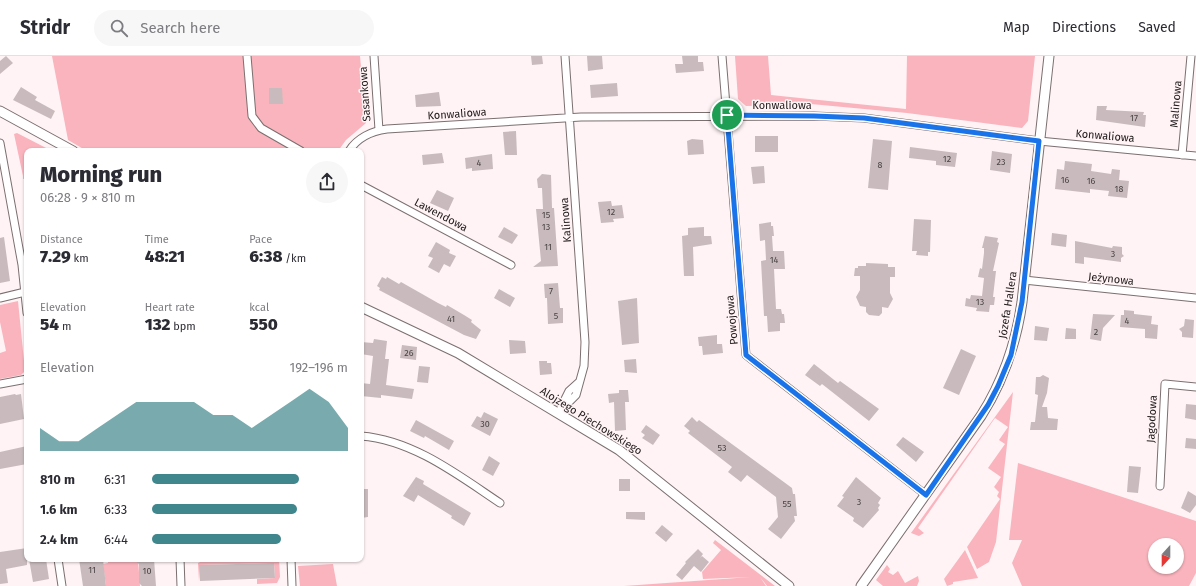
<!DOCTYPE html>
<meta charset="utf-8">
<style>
body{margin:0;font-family:"Fira Sans",sans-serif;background:#f7f7f7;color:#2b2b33;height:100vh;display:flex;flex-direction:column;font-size:15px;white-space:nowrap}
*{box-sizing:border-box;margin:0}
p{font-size:13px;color:#7c7c81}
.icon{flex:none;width:22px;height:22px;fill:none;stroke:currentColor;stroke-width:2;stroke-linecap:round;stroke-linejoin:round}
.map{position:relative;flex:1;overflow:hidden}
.panel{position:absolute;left:24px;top:92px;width:340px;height:414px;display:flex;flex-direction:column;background:#fff;border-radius:8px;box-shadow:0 1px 3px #0004}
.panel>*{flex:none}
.needle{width:26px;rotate:201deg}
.controls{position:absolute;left:1148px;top:482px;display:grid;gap:8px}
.controls a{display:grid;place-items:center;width:36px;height:36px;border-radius:50%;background:#fff;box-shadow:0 1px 3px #0004;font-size:20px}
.pin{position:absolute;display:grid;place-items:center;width:34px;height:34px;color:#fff;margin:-17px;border:2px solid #fff;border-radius:50%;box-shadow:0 1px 4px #0007}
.round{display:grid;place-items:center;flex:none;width:42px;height:42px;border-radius:21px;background:#f7f7f7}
.overview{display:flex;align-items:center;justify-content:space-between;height:68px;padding:0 16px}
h1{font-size:22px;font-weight:800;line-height:30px}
.stats{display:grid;grid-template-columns:repeat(3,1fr);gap:6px;height:68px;padding:4px 16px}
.stats div{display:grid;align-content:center}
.stats b{font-size:17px;font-weight:800}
.stats small{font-size:11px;font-weight:400}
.stats p{font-size:11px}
.chart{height:112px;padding:8px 16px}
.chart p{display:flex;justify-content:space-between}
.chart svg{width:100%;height:72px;margin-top:4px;fill:#3f878c;opacity:.7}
ul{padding:0 16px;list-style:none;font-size:13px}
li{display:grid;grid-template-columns:64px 48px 1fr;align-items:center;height:30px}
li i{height:10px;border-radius:5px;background:#3f878c}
header{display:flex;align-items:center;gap:24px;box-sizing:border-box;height:56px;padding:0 20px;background:#fff;border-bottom:1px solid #e1e1e2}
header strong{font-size:19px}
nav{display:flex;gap:22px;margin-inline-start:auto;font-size:14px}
.search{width:280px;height:36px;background:#f7f7f7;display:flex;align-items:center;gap:10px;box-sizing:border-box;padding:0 14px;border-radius:22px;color:#7c7c81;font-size:15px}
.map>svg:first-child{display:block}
</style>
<header>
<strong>Stridr</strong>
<div class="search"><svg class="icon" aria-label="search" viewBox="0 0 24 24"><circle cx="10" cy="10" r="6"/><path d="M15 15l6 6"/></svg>Search here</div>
<nav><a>Map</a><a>Directions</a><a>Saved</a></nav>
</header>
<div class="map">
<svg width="1196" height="530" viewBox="0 0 1196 530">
<rect width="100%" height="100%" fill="#fff3f5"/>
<path fill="#fab4bd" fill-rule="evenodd" d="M52,0h308l6,67 -20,17 -8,11h-251l-19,-11z
M735,0h33l3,39 135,14 1,-53h128l-7,65 -6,7 -115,-15 -96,-9 -65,2 -8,-7z
M17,77l35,18h-25v27l-4,1v-3l-9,-42z
M18,245l7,70 -4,4 -21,4v-26l6,-2 -6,-29v-17z
M1013,336l-17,150 -7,20 -12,7 -10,-22 33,-48 -3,-3 2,-4 -5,-5 7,-10 -13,-9 17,-24 -6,-4 9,-13 -13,-9 -77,110 6,5 -5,3 -8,-3z
M1018,407l178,58v52l-7,13h-167l-10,-23 10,-23h-13zM1155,489h22v22h-22z
M715,484l60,46h-8l-7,-9 6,9h-142l127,-9 -48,2 -1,-7 19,-22 -8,-7z
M965,494l13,28 -25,4v2l-6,2 -3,-7z
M108,503h30l2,27h-34l-3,-22 5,-1z
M207,503h72l1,18 -3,6 -20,1v-5l18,-1 -1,-15 -74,2 -1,16 -1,-18z
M333,508l4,22h-37l-2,-20z
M887,509l3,4 -2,3 5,3 5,-4 7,12 13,-7 1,5 -2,5h-34l-7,-6z"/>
<path fill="#c9bbbd" d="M6,0l7,7 -13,11v-13z
M531,0h11l1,8 -11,1z
M587,0h15l1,13 -15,2z
M682,0h16v6h5l1,9 -28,2 -1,-9h8z
M617,27l1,13 -27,2 -1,-13z
M21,31l16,10 -2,3 20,11 -4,8 -38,-19z
M269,32h13l1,16h-14z
M439,36l2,14 -25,1 -1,-12z
M1097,50h10l-1,4 38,2 -1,3h3l-1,12 -49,-7z
M516,75l1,24h-12l-2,-23z
M755,80h23v16h-23z
M692,83l11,1 1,14 -16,1 -1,-14z
M873,83l19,2 -4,49 -20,-2z
M910,91l47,6 -2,14 -19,-2v-4l-27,-3z
M992,95l20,3 -2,19 -20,-3z
M442,97l2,10 -21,2 -1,-10z
M492,98l1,15 -21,2v-3l-6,1 -1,-11z
M1065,105l27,3 -1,7 20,3 1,-5 8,1 -1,10 10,1 -2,17 -19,-2 1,-5 -19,-2v4l-35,-4 2,-20 7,1z
M764,110l1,17 -12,1 -2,-17z
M542,118l9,1 1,33h2l4,58 -25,1 8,-6 -5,-52h7l-1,-21h-4l-1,-9z
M437,134l17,8 -6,13 -18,-8z
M611,145l1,5 10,-1 2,13 -11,1 1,3 -13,1 -3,-21z
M914,163l17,1 -1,32h-2v4l-12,-1 1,-4h-5z
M771,166v4h2l1,10h-2l1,15h11l1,18h-11l2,40h5l1,5h2l1,9h-5v8l-12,1 -1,-16h-3l-3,-55 5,-1 -1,-20 -5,1 -1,-17z
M504,171l14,8 -6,9 -14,-7z
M704,171v9h7l1,8 -19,3 1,29h-10l-2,-40 6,-1v-7z
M1052,177l15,2 -1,12 -15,-2z
M985,180l13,2 -1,4 2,1 -6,28h3l-3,26h2l-1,8h-4l-1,7 -13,-1 1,-3 -12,-2 1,-8 4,1 1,-4 11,1 2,-18 -6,-1 2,-9 2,1 2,-16v-5h-2z
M4,181l6,44 -10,2v-45z
M1075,185l37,7 1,-2 9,1v7l2,2 -3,2v4l-37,-5v7l-9,-1z
M436,186l14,8 -1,3 7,3 -6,11 -6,-3 -5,9 -11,-6 5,-9 -5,-2z
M866,207l22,1v3h7v10h-5v16l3,6 -5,9 -6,-1v6l-3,3 -10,-1 -3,-3v-5l-6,-1 -4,-9 4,-7v-14h-6l1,-8h3v-2h8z
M382,221l4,2 1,-2 12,7 2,-2 37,21 8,4 1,-2 17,10 8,5 -1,2 10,8 -5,9 -12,-4 -85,-45 1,-2 -3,-2z
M558,227l2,25h3v15l-15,1 -1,-26h-2l-1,-14z
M499,233l16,9 -5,9 -16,-9z
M637,242l2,45 -17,2 -4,-44z
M1124,254l10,1v3l18,2 -1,8 7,1 -1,14 -12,-1v-9l-25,-2 1,-12h3z
M1093,258l22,1 -12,13 -2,13 -11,-2z
M1185,263l9,1 -1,18 -11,-1v-5l-3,-3 5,-3z
M1035,270l14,2 -2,13 -13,-1z
M1066,272l10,1v10h-11z
M717,279v9h5l1,9 -20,2 -1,-9h-3l-1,-9z
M374,283l13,2 -2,18h4l-3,26 28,4 -2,10 -31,-4v3l-20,-2v-13l9,1 3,-28 -12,-2v-12l12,1z
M509,284l16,1 1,12 -16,1z
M402,289l15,2 -1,13 -16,-2z
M961,293l15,7 -17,39 -16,-7z
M636,303l1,14 -12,-1 -1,-12z
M539,305h8v2h4l1,11 -12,1z
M814,308l24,19 2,-2 39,28 -10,12 -47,-37 -2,2 -15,-11z
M419,310l11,1 -2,16 -11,-1z
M1043,319l6,3 -2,15 -5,14h5l1,11 10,1 -1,11h-27l1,-8h4l3,-27 -3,-1 1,-17h4z
M619,334h9l1,12h-4l1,28 -11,1 -1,-29 -5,1 -1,-9 11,-1z
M15,338l1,1 5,-1 3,25 -24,5v-27z
M1186,348l10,1v15l-11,-2z
M484,356l14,7 -8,17 -19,-10 6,-10 4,2z
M692,361l5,5 2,-2 93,68 1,6h2l2,22h-3l1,5 -14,18 -13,-10 10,-12 -2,-20 -29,-22 -6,7 -13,-10 4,-5 -44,-34 2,-2 -6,-5z
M416,364l38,21 -5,9 -24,-14 -1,2 -14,-7z
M646,369l14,10 -7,10 -11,-7 3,-3 -4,-3z
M903,381l21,15 -8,10 -20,-17z
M1186,382l10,1v10l-11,-1z
M27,390v18l-27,5v-17z
M489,400l11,7 -7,13 -11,-6z
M1129,410l12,1 -3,26 -11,-1z
M416,421l8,4 -1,3 48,29 -7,13 -13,-8 1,-2 -34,-21 -4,7 -11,-6z
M856,421l25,21 -3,5 2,2 -2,3 1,2 -16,18 -10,-7 1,-3 -17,-12 7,-9 -2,-1z
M619,423h11v12h-11z
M361,433h7v28l-7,1z
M1188,435l8,5v9l-6,8 -9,-5z
M626,456h19v8l-19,-1z
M662,469l11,9 -7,8 -11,-9z
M27,492v17l-21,4 2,14 -8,1v-32z
M698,493l5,5 -3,4 2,-2 7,6 -8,10 -7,-6 -12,14 -6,-5 10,-12 -1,-1z
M29,503h17l3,20 -16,3z
M79,503h24l3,27h-23z
M133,503h21l2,27h-14l-3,-3v-19z
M274,507l1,15 -75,3 -1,-16z"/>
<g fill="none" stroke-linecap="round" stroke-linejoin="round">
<g stroke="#7b6f70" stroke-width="9">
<path id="minor" d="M247,0l5,60 9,12 40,23
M374,0l5,74
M722,0l24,299 180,140
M0,87l22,122 5,48
M349,95c8,-13 23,-20 38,-22l194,-12 233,-1 50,2 175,23 157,15
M1182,99l9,-99
M361,129l150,80
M1024,224l172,18
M0,242l25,-6
M0,328l27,-5
M561,351l8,-16 10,-9
M558,357l18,-18 8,-29 1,-24 -20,-286
M361,380c52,4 97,39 139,67
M1160,430l5,-102 31,3
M58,503l4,27
M180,503l1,27
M291,503l1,27"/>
</g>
<g stroke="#7b6f70" stroke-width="11">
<path id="tertiary" d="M0,55l73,40
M361,251l97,46 161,97 170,136
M861,530l120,-170c23,-36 35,-72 41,-114l27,-246"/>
</g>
<use href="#minor" stroke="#fff" stroke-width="7"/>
<use href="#tertiary" stroke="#fff" stroke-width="9"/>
</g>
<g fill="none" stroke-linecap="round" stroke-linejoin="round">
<g stroke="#fff" stroke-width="8">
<path id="route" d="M727,59l87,1 50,2 175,23 -17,161 -11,53 -13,31 -10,19 -62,90 -180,-140z"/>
</g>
<use href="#route" stroke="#1a73e8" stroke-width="5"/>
</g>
<g text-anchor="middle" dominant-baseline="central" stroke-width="3" stroke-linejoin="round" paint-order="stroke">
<g font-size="9" fill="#4a4344">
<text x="1134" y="62">17</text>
<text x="947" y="103">12</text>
<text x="1001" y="106">23</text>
<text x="479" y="107">4</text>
<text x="880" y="109">8</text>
<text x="1065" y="124">16</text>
<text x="1091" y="125">16</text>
<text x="1119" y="133">18</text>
<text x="611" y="156">12</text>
<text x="546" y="159">15</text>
<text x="546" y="171">13</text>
<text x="548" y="191">11</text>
<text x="1113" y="198">3</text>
<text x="774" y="204">14</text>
<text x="551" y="235">7</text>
<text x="980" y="246">13</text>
<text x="556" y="260">5</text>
<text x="451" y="263">41</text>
<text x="1127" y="265">4</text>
<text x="1096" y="276">2</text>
<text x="409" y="297">26</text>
<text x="485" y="368">30</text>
<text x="722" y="392">53</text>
<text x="859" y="446">3</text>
<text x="787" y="448">55</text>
<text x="92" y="514">11</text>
<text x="147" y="515">10</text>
</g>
<g font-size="11" fill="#201b1c" stroke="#fff3f5">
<text transform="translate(365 38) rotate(-94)">Sasankowa</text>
<text transform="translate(1176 48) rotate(-85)">Malinowa</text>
<text x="782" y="49">Konwaliowa</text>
<text transform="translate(457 58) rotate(-4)">Konwaliowa</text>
<text transform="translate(1105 80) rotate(5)">Konwaliowa</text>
<text transform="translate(441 159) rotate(28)">Lawendowa</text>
<text transform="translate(566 164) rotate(-94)">Kalinowa</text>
<text transform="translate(1111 223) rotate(6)">Jeżynowa</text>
<text transform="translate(1008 249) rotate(-81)">Józefa Hallera</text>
<text transform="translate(732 264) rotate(-95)">Powojowa</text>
<text transform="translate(1152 363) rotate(-87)">Jagodowa</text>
<text transform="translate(591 365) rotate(32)">Alojzego Piechowskiego</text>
</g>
</g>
</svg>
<div class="controls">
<a><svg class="needle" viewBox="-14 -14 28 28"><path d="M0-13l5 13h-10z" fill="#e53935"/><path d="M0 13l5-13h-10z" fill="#7c7c81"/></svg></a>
</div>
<div class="pin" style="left:727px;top:59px;background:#1e9e55"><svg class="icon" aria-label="arrive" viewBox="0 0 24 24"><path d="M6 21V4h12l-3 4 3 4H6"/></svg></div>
<section class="panel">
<div class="overview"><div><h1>Morning run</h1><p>06:28 · 9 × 810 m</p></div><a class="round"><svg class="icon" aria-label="share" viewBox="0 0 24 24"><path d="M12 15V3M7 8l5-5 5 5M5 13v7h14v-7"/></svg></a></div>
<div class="stats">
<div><p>Distance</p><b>7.29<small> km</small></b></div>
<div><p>Time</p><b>48:21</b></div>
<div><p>Pace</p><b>6:38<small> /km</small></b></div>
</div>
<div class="stats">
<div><p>Elevation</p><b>54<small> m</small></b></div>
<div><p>Heart rate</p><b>132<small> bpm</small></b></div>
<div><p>kcal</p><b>550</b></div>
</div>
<div class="chart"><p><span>Elevation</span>192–196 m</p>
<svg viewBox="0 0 160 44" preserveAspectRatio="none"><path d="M0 44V30L10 38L20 38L30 30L40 22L50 14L60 14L70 14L80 14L90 22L100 22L110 30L120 22L130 14L140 6L150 14L160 30V44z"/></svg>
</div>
<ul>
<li><b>810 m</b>6:31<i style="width:75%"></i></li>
<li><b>1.6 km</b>6:33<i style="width:74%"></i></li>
<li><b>2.4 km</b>6:44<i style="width:66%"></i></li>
</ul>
</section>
</div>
